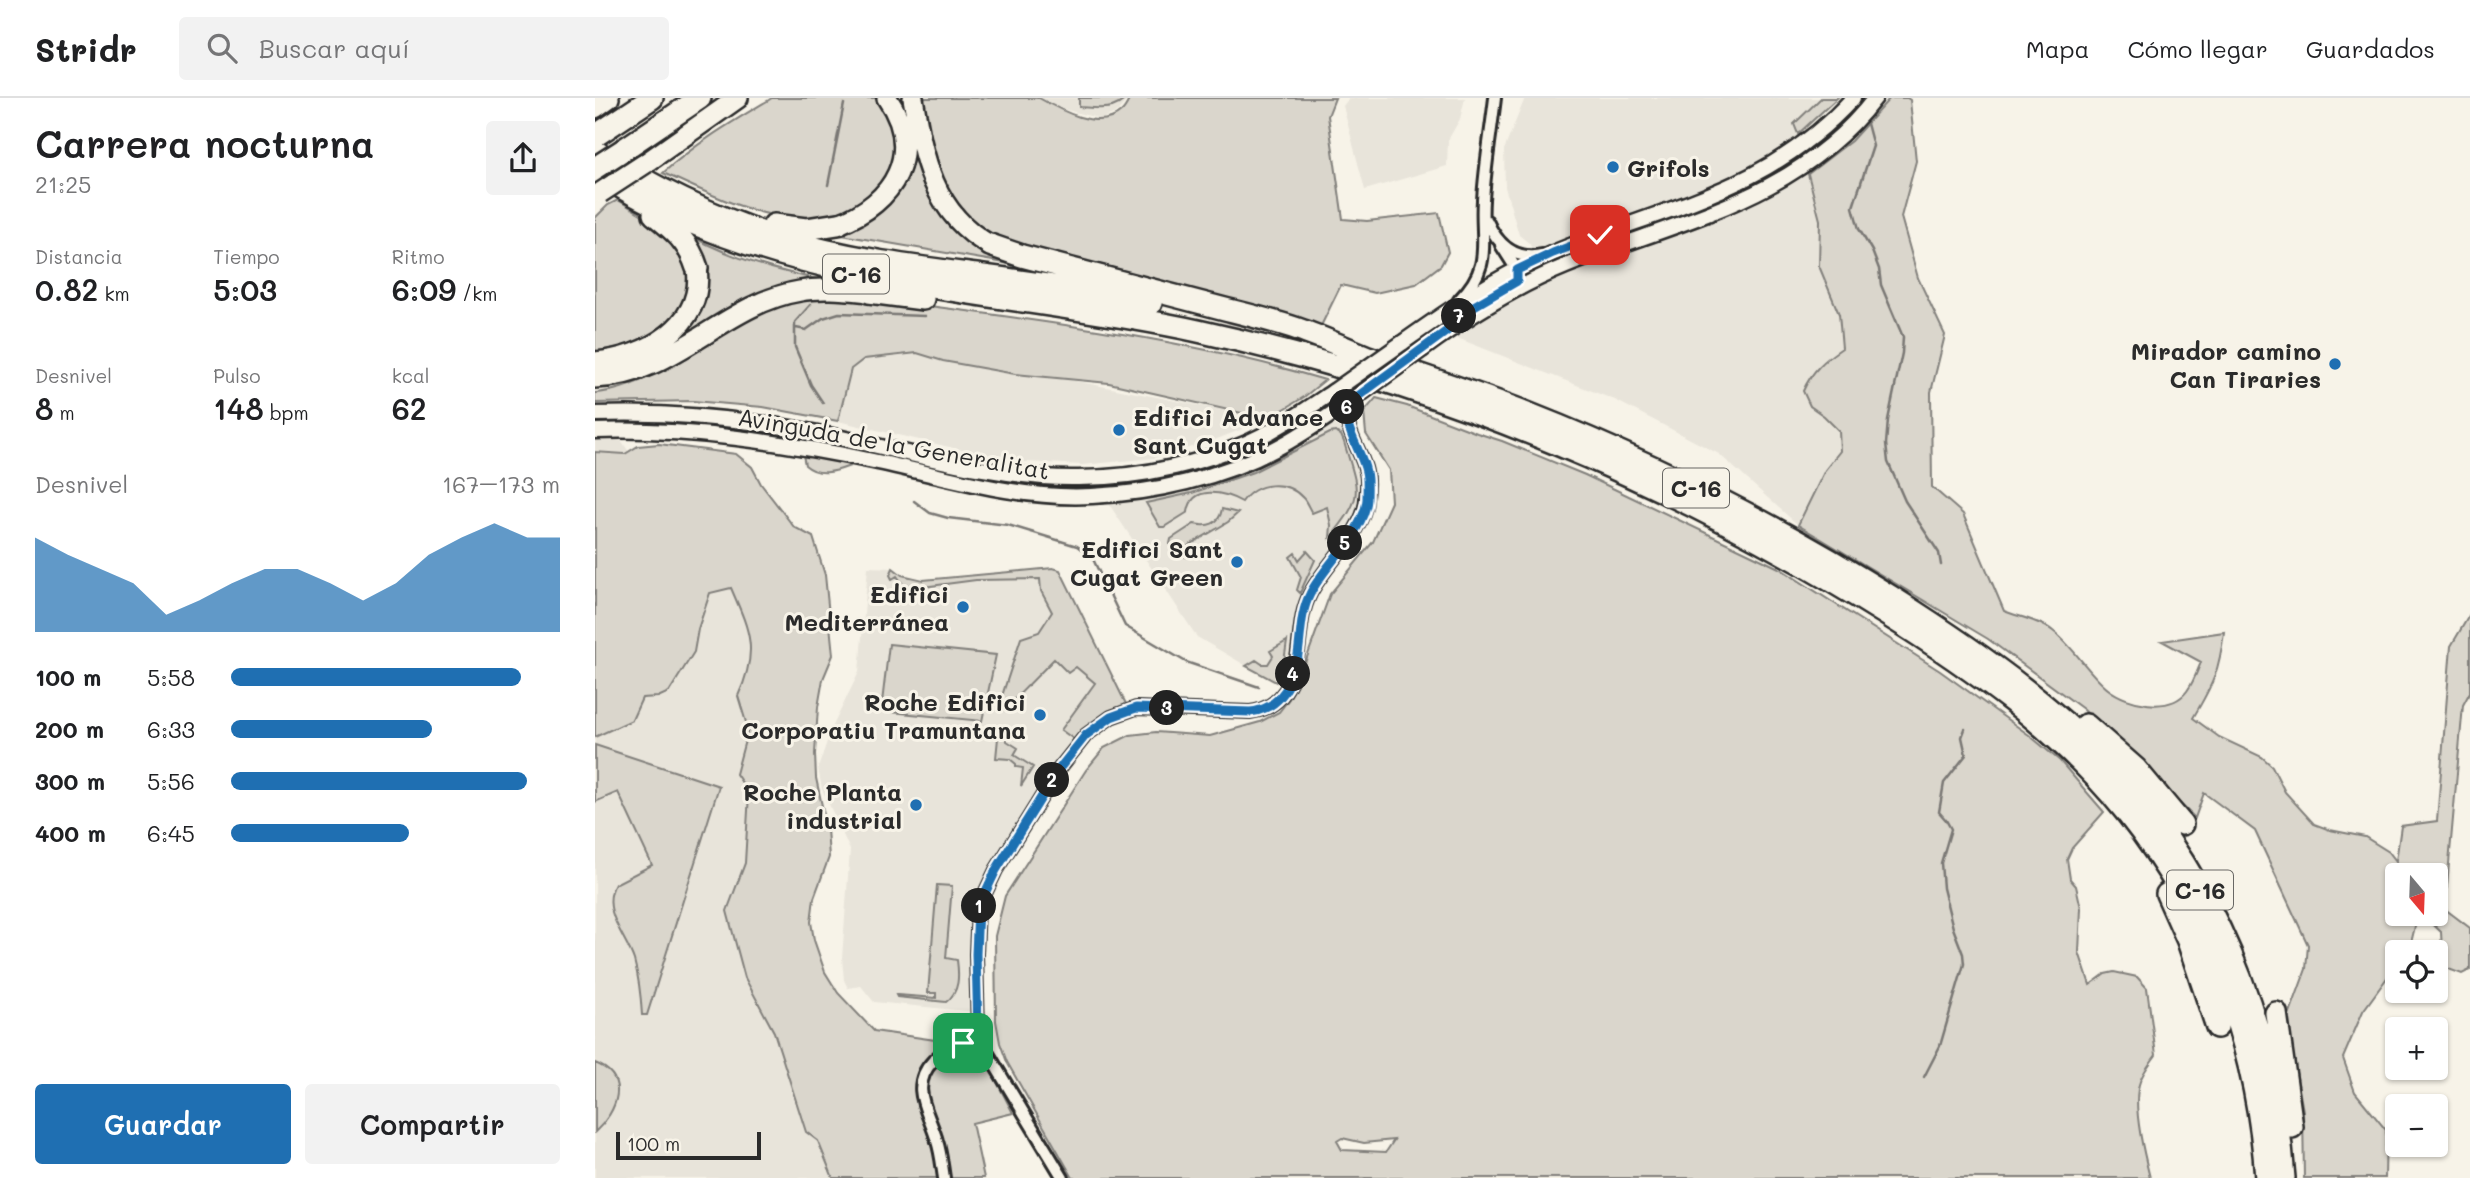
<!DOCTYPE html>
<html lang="es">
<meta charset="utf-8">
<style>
body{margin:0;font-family:Mali,sans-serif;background:#f2f2f2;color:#202124;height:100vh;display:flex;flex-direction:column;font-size:26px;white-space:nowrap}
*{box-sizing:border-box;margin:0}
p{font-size:23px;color:#757577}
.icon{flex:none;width:38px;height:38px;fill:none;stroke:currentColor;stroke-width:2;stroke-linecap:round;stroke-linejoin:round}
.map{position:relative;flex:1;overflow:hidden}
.panel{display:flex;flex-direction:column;background:#fff;width:595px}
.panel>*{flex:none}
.needle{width:46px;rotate:161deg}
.controls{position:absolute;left:1790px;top:765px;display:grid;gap:14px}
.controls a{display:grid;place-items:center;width:63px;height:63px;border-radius:7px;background:#fff;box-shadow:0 2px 5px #0004;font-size:35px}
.scale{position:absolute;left:21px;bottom:18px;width:145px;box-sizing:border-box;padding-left:7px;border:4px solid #2b2b2b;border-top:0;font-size:19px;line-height:24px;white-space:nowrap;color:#2b2b2b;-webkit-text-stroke:5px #f7f3e8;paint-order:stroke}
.pin{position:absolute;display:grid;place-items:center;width:60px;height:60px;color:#fff;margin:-30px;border-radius:14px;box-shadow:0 4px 10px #0006}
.km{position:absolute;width:35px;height:35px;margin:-18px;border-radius:50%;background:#222;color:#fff;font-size:19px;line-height:35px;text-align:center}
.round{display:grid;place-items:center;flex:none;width:74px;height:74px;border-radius:7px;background:#f2f2f2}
.summary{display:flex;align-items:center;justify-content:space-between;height:119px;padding:0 35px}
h1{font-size:38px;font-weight:600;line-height:52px}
.metrics{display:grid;grid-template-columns:repeat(3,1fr);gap:10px;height:119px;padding:7px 35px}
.metrics div{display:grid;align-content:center}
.metrics b{font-size:30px;font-weight:600}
.metrics small{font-size:19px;font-weight:400}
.metrics p{font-size:19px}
.chart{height:196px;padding:14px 35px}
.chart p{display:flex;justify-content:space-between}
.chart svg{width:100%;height:126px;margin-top:7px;fill:#1f6fb2;opacity:.7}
.action{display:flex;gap:14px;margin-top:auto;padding:14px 35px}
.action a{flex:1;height:80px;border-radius:7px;background:#1f6fb2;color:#fff;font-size:28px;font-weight:600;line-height:80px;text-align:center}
.action a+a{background:#f2f2f2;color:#202124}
ul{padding:0 35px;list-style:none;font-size:23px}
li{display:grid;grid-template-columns:112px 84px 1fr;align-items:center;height:52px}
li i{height:18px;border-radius:9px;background:#1f6fb2}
header{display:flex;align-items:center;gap:42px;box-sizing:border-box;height:98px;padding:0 35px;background:#fff;border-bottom:2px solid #e0e0e0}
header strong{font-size:33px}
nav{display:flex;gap:38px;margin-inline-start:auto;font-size:24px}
.search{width:490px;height:63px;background:#f2f2f2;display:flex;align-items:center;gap:18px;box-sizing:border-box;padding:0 24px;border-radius:7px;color:#757577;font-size:26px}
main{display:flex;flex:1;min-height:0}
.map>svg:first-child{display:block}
</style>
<header>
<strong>Stridr</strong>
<div class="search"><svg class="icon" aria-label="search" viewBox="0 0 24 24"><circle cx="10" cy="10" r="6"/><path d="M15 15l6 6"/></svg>Buscar aquí</div>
<nav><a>Mapa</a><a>Cómo llegar</a><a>Guardados</a></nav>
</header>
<main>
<section class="panel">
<div class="summary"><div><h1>Carrera nocturna</h1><p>21:25</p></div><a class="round"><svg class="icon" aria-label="share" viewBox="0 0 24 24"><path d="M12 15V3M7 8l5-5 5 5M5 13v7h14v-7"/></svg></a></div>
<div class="metrics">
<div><p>Distancia</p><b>0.82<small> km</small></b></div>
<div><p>Tiempo</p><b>5:03</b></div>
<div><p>Ritmo</p><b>6:09<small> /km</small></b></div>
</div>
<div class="metrics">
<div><p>Desnivel</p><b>8<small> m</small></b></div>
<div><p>Pulso</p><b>148<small> bpm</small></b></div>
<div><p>kcal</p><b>62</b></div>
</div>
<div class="chart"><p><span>Desnivel</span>167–173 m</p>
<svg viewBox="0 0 160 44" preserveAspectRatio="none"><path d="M0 44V11L10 17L20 22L30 27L40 38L50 33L60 27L70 22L80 22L90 27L100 33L110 27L120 17L130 11L140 6L150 11L160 11V44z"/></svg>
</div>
<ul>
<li><b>100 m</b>5:58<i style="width:88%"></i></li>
<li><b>200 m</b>6:33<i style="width:61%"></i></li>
<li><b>300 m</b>5:56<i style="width:90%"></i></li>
<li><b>400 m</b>6:45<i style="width:54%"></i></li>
</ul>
<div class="action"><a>Guardar</a><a>Compartir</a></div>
</section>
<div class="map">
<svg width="1875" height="1080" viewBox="0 0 1875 1080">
<rect width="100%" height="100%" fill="#f7f3e8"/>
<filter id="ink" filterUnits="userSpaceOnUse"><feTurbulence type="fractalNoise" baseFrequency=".0143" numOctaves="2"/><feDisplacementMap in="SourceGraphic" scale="14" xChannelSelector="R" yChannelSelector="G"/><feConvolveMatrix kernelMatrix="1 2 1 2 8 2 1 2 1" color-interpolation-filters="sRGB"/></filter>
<g filter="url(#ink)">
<path fill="#e8e4da" d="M445,0h89l-13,15 -15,6 -46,-12z
M754,0h116l-5,21 -12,21 -1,26 -82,24 -22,-84z
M930,0h296l-27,26 26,96 -1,46 20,48 3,34 -18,13 -14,45 14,10 15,15 1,20 -15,19 -27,55 -79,-71 -104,-54 -163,-64 90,-50 -12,-42 -11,-9 -14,-48 -1,-37z
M260,240l185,36 228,45 -56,22 -58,17 -72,7 -73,-4 -171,-40z
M738,319h10l23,55 1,31 -56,89 -25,97 -89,-52 -94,-142 114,-22z
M0,333h20l38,57 81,94 24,69 -8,73 -14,50 13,19 -4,70 -18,48 106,267h-238z
M273,469l25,1 9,7 21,5 130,-12 7,2 69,140 -43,25 -108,173 -1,104 -103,-10 -13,-16 -13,2 -4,-8 -2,-22 8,-108 -28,-61 -4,-21 13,-38 28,-58z"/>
<path fill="#dad6cc" stroke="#82807c" stroke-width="2" fill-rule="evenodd" d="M177,0h103c18,23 26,46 13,74 -8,17 -17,25 -33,33 -61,35 -134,-7 -192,-32 33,-30 71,-52 109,-75z
M301,0h12l29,108 97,62 -204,-35 36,-12 25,-22 15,-26z
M326,0h118c21,12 60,34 82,14 4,-3 7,-10 9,-14h205l-7,18 15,103 24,2 72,-8 9,39 -7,13 -25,19 -41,9 -34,-8 -21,43 -313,-85c-10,-5 -21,-9 -30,-15 -39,-27 -47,-87 -56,-130z
M484,0h47c-12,14 -30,10 -47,9z
M1226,0h16l-39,36 -4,-10z
M1264,0h9l-47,47 -30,22 -50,28 -170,64 -3,-6 152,-56z
M1295,0h17l3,2 6,61 -15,56 17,61 27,57 -14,57 1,95 31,27 41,97c15,6 37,10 49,20 21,16 35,42 55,58 19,15 62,25 79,2 6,-8 10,-19 14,-29l-39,-21 62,-9c-5,40 -11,52 -31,86l26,19 43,20 10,9 13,26 29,32 16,6 35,7 24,15 7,9 5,-35 36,-5 14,-175 19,-32v78l-7,13 -18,204 25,19v42l-8,4 -19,-7 -2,-35 -19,-18h14v-39h-39v39h21l-8,33 -4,5h-9v12l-34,47 -20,47 12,34 31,38 -1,48h-81l-1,-67 -16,-90 19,-52 2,-24 -53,-114 -51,-38 -9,25 -112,-109 -95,-70 -190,-114 27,-55 15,-19 -1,-20 -15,-15 -14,-10 -7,-15c9,-20 21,-31 39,-43l-3,-34 -20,-48 1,-46 -12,-46 43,-33z
M23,102l41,25 30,41v18l-9,26 -22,22 -33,17 -30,4v-135l13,-13z
M100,140c41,22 85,34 131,43l-168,76 11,-13 32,-92z
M228,198l38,1c156,21 313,38 464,83l-21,17 -36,22 -159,-36 -94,-9 -72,-13 -26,-8 -53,6 -13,10 -13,52 -75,-14 -70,-6 -98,2v-10c56,-4 111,-56 159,-81 21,-11 47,-13 69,-16z
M781,300l31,8 70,27 25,8 83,34 194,93 161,103 89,64 31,26 44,51 -32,36 -5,11 3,20 6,7 5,22 -2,44 11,33 15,-11 9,-2 23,5 10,11 9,67c-7,10 -16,21 -18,34 -4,24 6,65 12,89h-1077l-66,-116 -7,-19 -4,-22 -1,-85 10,-40 81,-126 18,-22 26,-13 26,-3 54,4 50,-14 19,-10 10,-13 9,-17 32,-88 43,-52 18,-40 -2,-32 -23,-36 -2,-22zM747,1040l22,5 30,-3 -8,12 -44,-2 -5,-9z
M740,334l6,3 3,7c15,51 21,53 -14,96l1,-13 -4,-18 -15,6c-3,-4 -5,-11 -9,-15 -17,-19 -47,-16 -61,4 -18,-10 -50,-18 -54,10l-24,15h-4l-14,-24 46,-10 61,-21 77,-39z
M64,346l77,10 16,13 9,17 33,43 19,10 12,38 8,80 -10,24 -5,28 -3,47 1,24 11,51 2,28 -15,41 -3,24 3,18 11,32 13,21 36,38 61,9 13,16 29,-12 36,69 -41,10 12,55h-151l-15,-37 -12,-9 -32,-100 -29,-54 -18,-67 18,-48 4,-70 -13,-19 12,-45 -10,-33c21,-46 12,-64 -7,-108l-21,5 -12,36 -4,23 -25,40 -11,5 -16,1 -10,22 -37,17v-285l30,2 13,-8z
M208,357l48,8 -1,3c-16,6 -31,11 -45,-1z
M627,411l16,4 -10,9 -45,27 4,8 -10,-2 -7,-11 1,-5 23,-15c14,3 25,1 28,-15z
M712,453l8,9 -15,33 -3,-3 4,-13 -11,-20 5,-4 4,7z
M298,470l9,7 21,5 130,-12 7,2 67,136 -28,12 -24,22 -14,-10 34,-47 -19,-16 -8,6 -14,-14 -50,51 -4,-8 21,-64 18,-6 13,-20 -11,-21 -1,-12 -64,1 -76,10 -3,-2 5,-5 -5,-7 -5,3 -2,-4z
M692,543l-4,28 -7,13 -30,-16 10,-6 6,4h6l5,-8 -3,-5z
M294,546l107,11 -14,66 -101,-10z
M407,628l4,2 1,13 11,7 -4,7 19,12 -12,19 2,-18 -7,-1v-3l-6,-5 -14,-1 3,-30z
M0,647l124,41 -72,229h-5c-1,-18 -3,-37 -8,-55 -8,-24 -34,-50 -19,-76l37,-19 -34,-73 -23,10z
M342,787l15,1 -6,72 11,2c2,15 3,32 -11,42l-49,-5 -1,-2 40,3v-5h-8z
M0,965c36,14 22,49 0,69z"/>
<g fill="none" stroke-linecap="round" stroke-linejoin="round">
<path stroke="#7a7874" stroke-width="2.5" d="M1270,18l8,30 -20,61 6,22 13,22 7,18 2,16 22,52 -1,16 -14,67 -2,24 2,18 17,39 34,52 2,12
M233,87l16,-81
M216,206l-16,18v25l16,38 12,18
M201,230l10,2 17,-12 16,-5 86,3
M319,403l16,12 18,5 60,7 69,21 15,11 33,69 61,36 73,25
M1329,979l16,-31 24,-82 -1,-10 -10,-26 -10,-40 -2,-25 10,-34 -5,-9 -7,-8 5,-29 22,-28 -4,-18 3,-8"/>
<g stroke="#2b2b2b" stroke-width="16">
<path id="minor" d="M892,123c10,23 28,40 55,34
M906,147l16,25v11l-12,7
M864,202c35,-35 21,-58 24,-100 2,-34 8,-68 12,-102
M349,1080c-2,-12 -3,-25 -7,-37 -8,-29 -29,-54 -4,-80 13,-13 30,-19 45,-30
M468,1080l-76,-126 -9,-21 -2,-77 2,-46 18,-38 63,-101 27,-34 25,-18 25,-9 114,4c19,-2 32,-13 40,-30 13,-28 6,-61 20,-88 14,-29 55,-63 56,-95 1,-8 2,-19 0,-27 -4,-22 -27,-48 -16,-70"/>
</g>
<g stroke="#2b2b2b" stroke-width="19">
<path id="tertiary" d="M807,245c48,-34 97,-68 151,-90 110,-46 215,-61 300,-155
M828,251c45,-33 91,-62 143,-83 112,-46 230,-65 309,-168
M0,316c78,-3 161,6 237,22 77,16 162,42 240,42 67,1 140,-15 199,-47 22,-12 42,-26 63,-40
M0,333c94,-3 187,11 278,30 72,15 144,39 219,35 62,-3 128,-18 183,-47 28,-14 54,-33 80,-51"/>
</g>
<g stroke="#2b2b2b" stroke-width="24">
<path id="trunk" d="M318,0c10,59 20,116 77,147
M0,10l14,-10
M51,65l92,-65
M243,126c57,-21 86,-72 49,-126
M0,264c50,-4 110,-36 102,-94
M0,280c78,-2 130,-75 205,-87 22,-4 47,-1 69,1"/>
</g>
<g stroke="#2b2b2b" stroke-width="26">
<path id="motorway" d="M0,38l57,-38
M28,52l77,-52
M0,53c59,37 121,68 188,88 65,20 133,28 200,37 56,7 112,16 168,27
M0,73c179,119 400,116 603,160 243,53 475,150 686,282 88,55 176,117 242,199 84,105 131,232 140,366
M59,116c20,16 35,28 43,54
M179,127l32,4 32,-5
M395,147l32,11c67,18 135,35 203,53 24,6 49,12 73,20 24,8 47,19 70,28 53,19 106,35 159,56 127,50 250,112 366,185 90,57 179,119 246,202 87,108 135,240 145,378
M274,194l54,7
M1491,627l50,44 46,55
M1572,796l21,47 29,86
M1681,915l16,114"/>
</g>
<use href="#minor" stroke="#f7f3e8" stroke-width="10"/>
<use href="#tertiary" stroke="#f7f3e8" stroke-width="14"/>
<use href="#trunk" stroke="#f7f3e8" stroke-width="19"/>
<use href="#motorway" stroke="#f7f3e8" stroke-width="21"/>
<g stroke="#2b2b2b" stroke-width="19" stroke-linecap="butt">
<path id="tertiary-bridge" d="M739,293l68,-48
M760,300l68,-49"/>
</g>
<g stroke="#2b2b2b" stroke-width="24" stroke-linecap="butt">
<path id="trunk-bridge" d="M5,95l46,-30"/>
</g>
<g stroke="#2b2b2b" stroke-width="26" stroke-linecap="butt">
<path id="motorway-bridge" d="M0,70l28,-18"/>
</g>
<use href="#tertiary-bridge" stroke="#f7f3e8" stroke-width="14"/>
<use href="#trunk-bridge" stroke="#f7f3e8" stroke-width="19"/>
<use href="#motorway-bridge" stroke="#f7f3e8" stroke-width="21"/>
</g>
</g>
<g fill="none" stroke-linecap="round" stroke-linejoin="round" filter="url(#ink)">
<g stroke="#fff" stroke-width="14">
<path id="route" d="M368,945l15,-12 -2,-77 2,-46 18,-38 63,-101 27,-34 25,-18 25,-9 114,4c19,-2 32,-13 40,-30 14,-28 6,-61 20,-88 14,-29 55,-63 57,-95 0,-8 1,-19 -1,-27 -4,-22 -27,-48 -16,-70l97,-71 15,-18 55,-32v-11l36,-17 47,-18"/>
</g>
<use href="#route" stroke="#1f6fb2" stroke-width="9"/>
</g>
<g fill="#1f6fb2" stroke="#f7f3e8" stroke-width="2.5">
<circle cx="1018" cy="69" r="7"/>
<circle cx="1740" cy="266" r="7"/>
<circle cx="524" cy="332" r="7"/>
<circle cx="642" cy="464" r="7"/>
<circle cx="368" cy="509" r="7"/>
<circle cx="445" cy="617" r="7"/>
<circle cx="321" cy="707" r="7"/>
</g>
<g text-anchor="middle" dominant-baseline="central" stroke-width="6" stroke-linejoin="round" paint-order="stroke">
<g fill="#f7f3e8" stroke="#686764" stroke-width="2">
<rect x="228" y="156.5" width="66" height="39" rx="5"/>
<rect x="1068" y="370.5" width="66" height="39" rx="5"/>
<rect x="1572" y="772.5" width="66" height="39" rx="5"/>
</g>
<g font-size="23" font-weight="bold" fill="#2b2b2b">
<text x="261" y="176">C-16</text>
<text x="1101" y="390">C-16</text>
<text x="1605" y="792">C-16</text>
</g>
<g font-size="24" font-weight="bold" fill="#2b2b2b" stroke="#f7f3e8" text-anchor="end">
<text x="1032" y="69" text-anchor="start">Grifols</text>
<text x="1726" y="252">Mirador camino<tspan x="1726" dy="28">Can Tiraries</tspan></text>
<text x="538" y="318" text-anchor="start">Edifici Advance<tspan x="538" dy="28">Sant Cugat</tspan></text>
<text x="628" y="450">Edifici Sant<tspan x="628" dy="28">Cugat Green</tspan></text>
<text x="354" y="495">Edifici<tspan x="354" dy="28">Mediterránea</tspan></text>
<text x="431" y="603">Roche Edifici<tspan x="431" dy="28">Corporatiu Tramuntana</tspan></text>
<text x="307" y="693">Roche Planta<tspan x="307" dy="28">industrial</tspan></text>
</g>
<g font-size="24" fill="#2b2b2b" stroke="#f7f3e8">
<text transform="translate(299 345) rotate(10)">Avinguda de la Generalitat</text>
</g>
</g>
</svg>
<div class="controls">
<a><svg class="needle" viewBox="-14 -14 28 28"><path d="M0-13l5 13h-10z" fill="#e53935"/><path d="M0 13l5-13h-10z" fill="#757577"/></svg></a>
<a><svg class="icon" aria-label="locate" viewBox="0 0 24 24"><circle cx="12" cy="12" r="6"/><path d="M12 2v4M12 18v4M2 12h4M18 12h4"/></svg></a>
<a>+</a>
<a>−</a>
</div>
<div class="scale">100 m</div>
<div class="pin" style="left:368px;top:945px;background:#1e9e55"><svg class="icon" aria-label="arrive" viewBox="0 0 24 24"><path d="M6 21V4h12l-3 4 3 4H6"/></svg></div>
<div class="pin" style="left:1005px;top:137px;background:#d93025"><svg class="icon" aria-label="check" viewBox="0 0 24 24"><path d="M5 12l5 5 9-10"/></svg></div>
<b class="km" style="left:384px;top:808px">1</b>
<b class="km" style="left:457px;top:682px">2</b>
<b class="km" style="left:572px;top:610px">3</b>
<b class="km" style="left:698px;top:576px">4</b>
<b class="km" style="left:750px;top:445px">5</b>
<b class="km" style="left:752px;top:309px">6</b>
<b class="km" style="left:864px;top:218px">7</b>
</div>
</main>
